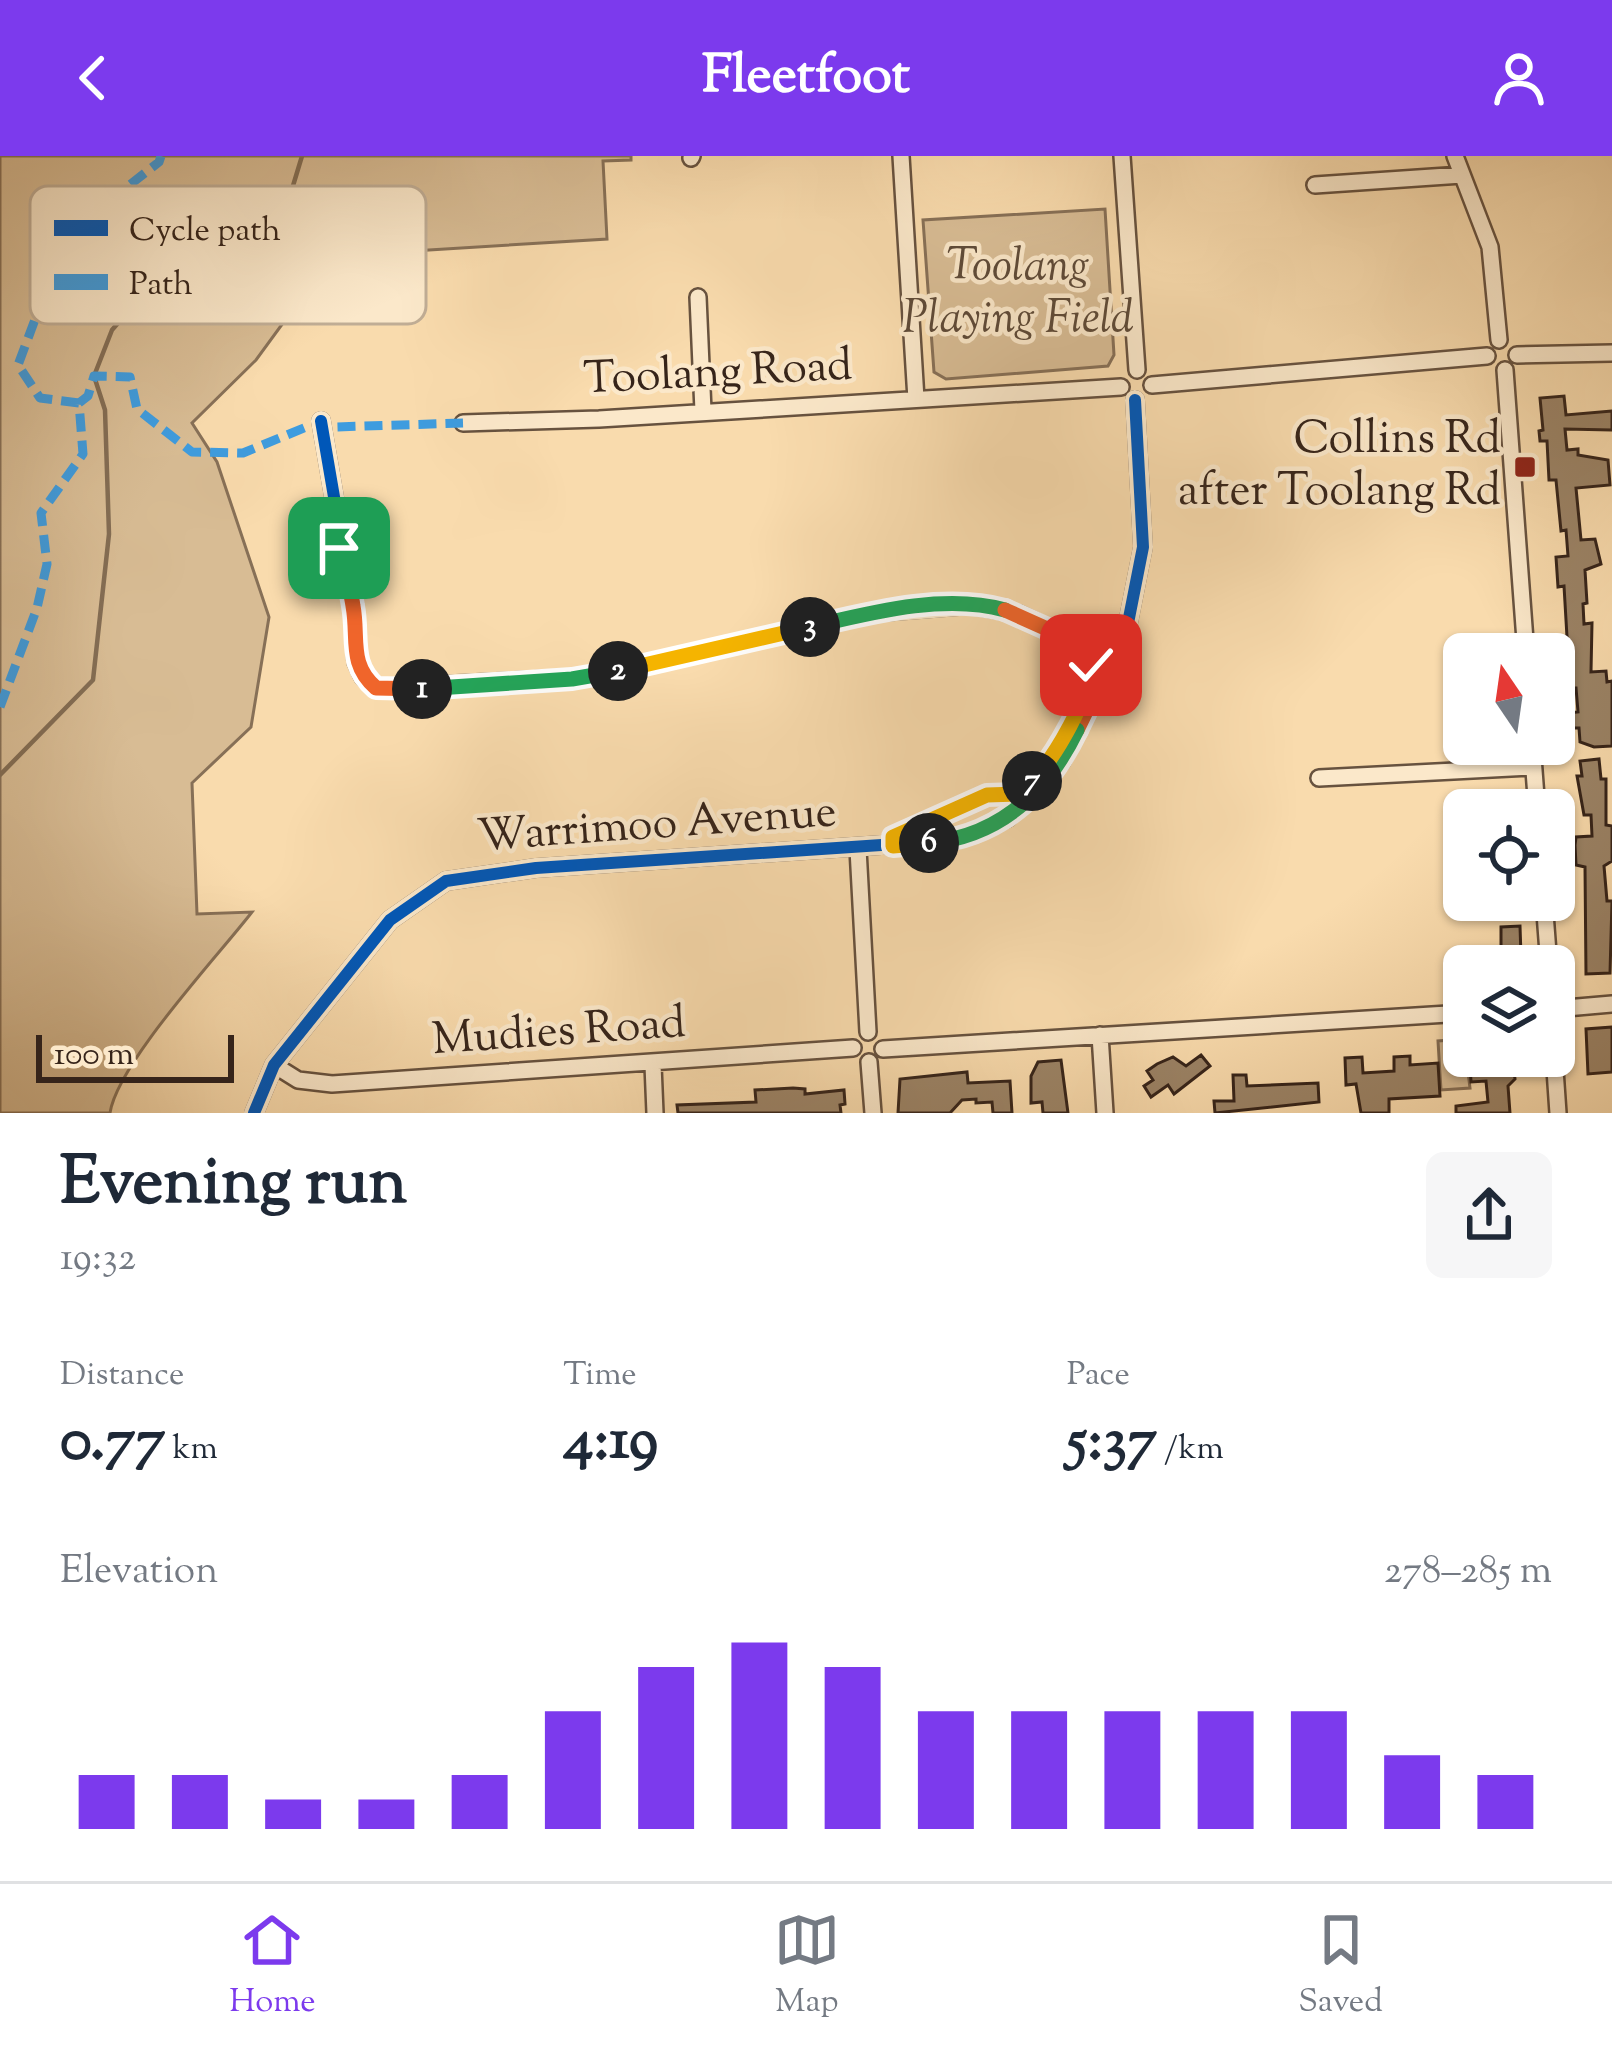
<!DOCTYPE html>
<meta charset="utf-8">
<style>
body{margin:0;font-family:"Sorts Mill Goudy",serif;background:#f6f6f7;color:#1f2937;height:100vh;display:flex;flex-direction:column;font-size:45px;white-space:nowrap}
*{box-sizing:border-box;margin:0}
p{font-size:39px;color:#747a83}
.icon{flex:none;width:66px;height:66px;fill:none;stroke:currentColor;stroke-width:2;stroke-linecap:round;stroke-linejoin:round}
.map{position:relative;height:957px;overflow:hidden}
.sheet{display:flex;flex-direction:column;background:#fff;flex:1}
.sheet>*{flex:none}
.needle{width:78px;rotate:347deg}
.controls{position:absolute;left:1443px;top:477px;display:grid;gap:24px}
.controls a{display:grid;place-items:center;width:132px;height:132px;border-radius:18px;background:#fff;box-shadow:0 3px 9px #0004;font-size:60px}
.scale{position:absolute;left:36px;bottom:30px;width:198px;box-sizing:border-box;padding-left:12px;border:6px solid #36241a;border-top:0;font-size:33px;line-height:42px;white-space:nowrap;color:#36241a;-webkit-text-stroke:9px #fbe8ca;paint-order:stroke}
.pin{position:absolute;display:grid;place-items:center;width:102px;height:102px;color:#fff;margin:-51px;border-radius:24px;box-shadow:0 6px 18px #0006}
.km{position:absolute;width:60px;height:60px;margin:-30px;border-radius:50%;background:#222;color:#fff;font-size:33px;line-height:60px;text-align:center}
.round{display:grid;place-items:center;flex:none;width:126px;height:126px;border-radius:18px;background:#f6f6f7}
.head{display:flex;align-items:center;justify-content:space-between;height:204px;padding:0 60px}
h1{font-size:66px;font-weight:700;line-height:90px}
.figures{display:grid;grid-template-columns:repeat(3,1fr);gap:18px;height:204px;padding:12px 60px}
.figures div{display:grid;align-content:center}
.figures b{font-size:60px;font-weight:700}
.figures small{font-size:33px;font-weight:400}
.figures p{font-size:33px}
.chart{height:336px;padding:24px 60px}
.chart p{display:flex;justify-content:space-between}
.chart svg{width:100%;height:216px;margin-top:12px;stroke:#7c3aed;stroke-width:6}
header{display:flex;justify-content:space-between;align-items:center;height:156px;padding:0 60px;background:#7c3aed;color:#fff;font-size:54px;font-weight:700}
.menu{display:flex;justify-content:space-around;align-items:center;height:168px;border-top:3px solid #e0e1e3;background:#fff;font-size:33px;color:#747a83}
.menu a{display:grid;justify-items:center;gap:6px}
.menu .on{color:#7c3aed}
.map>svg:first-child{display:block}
</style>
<header><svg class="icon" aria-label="back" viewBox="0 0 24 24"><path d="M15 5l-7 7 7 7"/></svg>Fleetfoot<svg class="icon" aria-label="person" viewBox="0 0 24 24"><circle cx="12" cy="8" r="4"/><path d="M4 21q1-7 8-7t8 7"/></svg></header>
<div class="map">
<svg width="1612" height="957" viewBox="0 0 1612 957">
<rect width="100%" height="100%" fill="#f9dbad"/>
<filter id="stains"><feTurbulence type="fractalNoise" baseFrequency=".00167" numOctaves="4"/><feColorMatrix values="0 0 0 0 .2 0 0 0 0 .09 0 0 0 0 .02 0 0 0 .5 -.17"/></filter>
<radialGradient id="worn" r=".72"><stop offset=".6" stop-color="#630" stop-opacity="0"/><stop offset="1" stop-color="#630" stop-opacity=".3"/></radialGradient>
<path fill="#d8bc94" stroke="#877057" stroke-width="3" d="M0,0h631v4l-28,1 4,78 -275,17 -76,104 -64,63 25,39 52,155 -18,110 -59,56 5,131 55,-2c-34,44 -135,152 -142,201h-110z
M1105,53l9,146 -6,11 -162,13 -12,-7 -11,-152z
M1464,883l6,49 -29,2 -3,-49z"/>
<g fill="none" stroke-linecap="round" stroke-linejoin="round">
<path stroke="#836d54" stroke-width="4.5" d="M0,619l93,-95 16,-146 -4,-124 -11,-34 18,-46 25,-29 95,-39 32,-24 25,-39 13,-43"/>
</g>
<path fill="#9b8366" stroke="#36241a" stroke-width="3" d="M1564,240l2,19 46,-4v19l-47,-1 2,21 11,-1v6l30,5 2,25 -34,3 5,52 14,-1 6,25 -16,6 2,33 -4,1 1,20 8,-1 -1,49 15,-1 1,11 5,-1v65l-18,1 -14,-5 -1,-14h-11l-1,-15 11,-1 -2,-24h-6l-6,-102 -6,1 -2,-30 12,-1 -2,-26 -5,1 -5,-51h-7l-2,-39h-7l-1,-10 4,-1 -3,-32z
M1599,603l2,20h5v46l6,1v35l-8,5 3,35h5l-2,72 -24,1 -1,-107 -9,-2 -1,-20 1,-8 16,-1 -1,-21h-7l-7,-39h5l-2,-15z
M1520,770l1,30h8v10h-39v-10h11v-29z
M1612,871v45l-24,2 -2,-45z
M1201,899l9,11 -36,28 -6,-9 -17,12 -7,-11 9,-6 -6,-9 10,-7 16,-7 13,9z
M1410,900v9l28,-2 2,33 -51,3v14h-28l-5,-29 -10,1 -1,-27 17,-1 1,16 31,-2v-14z
M1482,900h30l3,23 -7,7 2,27h-54v-7l32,-4 -2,-21 -15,1 -1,-19 12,-1z
M1061,904l7,53h-25l-1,-11 -11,1v-27l7,-14z
M967,916l1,11 42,-2 2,32h-19l-1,-11 -16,1v-4l-14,1 -12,13h-52l2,-34z
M1233,919h13l1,11 71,-3 1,19 -104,11 -1,-12h20z
M793,932l12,1v5l39,-4 1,14 -5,1 1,8h-163l-1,-8 79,-3 -1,-12z"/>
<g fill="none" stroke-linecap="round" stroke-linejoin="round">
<g stroke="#67523f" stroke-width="20">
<path id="minor" d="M901,0l15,243
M1122,0l15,214
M1455,0l35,91 9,93
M691,2l1,-2
M1315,29l147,-10
M698,141l5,114
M1517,199l95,-2
M1505,214l21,284
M1152,229l335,-29
M321,265l18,105v22l15,63 2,51 7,15 13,11 218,-11 276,-64 101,-8 48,9 92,44
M463,267l136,-4 522,-32
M1532,588l5,66
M1319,622l214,-11
M858,693l10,183
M1544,744l5,66
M1554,838l10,6 2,8
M1566,852l46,-4
M1554,864l12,-12
M1100,879l5,78
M883,893l581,-36
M1554,899l4,58
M869,906l4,51
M274,909l24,15 34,4 521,-36
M653,909l2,48
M254,957l20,-48 116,-145 56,-39 90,-13 420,-28 52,-22 54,-57 66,-138 15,-76 -8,-147"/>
</g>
<path stroke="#36241a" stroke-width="3" stroke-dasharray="3 6" stroke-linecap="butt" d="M921,672l66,-33 25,-1"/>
<use href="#minor" stroke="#fbe8ca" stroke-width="15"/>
<path stroke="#3e9cdf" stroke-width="9" stroke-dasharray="18 9" stroke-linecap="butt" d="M79,247l9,-7 6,-20 36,1 7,32 55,43 51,1 78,-32 13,6 129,-4
M79,247l-39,-5 -22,-33 28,-75 40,-71 73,-57 2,-6
M0,551l37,-99 10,-44 -6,-51 42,-59 -4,-51"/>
<g stroke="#fbe8ca" stroke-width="20">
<path id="cycleway" d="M321,265l18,105v22l15,63 2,51 7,15 13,11 218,-11 276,-64 101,-8 48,9 92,44
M254,957l20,-48 116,-145 56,-39 90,-13 420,-28 52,-22 54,-57 66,-138 15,-76 -8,-147"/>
</g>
<use href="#cycleway" stroke="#0057b8" stroke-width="12"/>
</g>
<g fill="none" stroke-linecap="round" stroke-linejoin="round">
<g stroke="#fff" stroke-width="24">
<path id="split-1" d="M339,392c5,19 11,38 14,58 6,32 -5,58 23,82l46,1"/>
</g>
<g stroke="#fff" stroke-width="24">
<path id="split-2" d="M422,533l150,-10 46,-8"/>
</g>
<g stroke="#fff" stroke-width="24">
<path id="split-3" d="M618,515l192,-44"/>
</g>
<g stroke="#fff" stroke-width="24">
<path id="split-4" d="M810,471c60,-14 134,-34 195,-17"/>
</g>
<g stroke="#fff" stroke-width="24">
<path id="split-5" d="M1005,454l107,48 -35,72"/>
</g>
<g stroke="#fff" stroke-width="24">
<path id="split-6" d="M929,687c71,-7 118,-51 148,-113"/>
</g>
<g stroke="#fff" stroke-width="24">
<path id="split-7" d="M929,687l-36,3v-9l94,-42 31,-1 14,-13"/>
</g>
<g stroke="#fff" stroke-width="24">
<path id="split-8" d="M1032,625c23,-23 58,-84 59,-116"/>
</g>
<use href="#split-1" stroke="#f0652b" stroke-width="15"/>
<use href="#split-2" stroke="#22a559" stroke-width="15"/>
<use href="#split-3" stroke="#f5b400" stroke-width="15"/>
<use href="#split-4" stroke="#22a559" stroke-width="15"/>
<use href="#split-5" stroke="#f0652b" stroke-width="15"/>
<use href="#split-6" stroke="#22a559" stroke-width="15"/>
<use href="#split-7" stroke="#f5b400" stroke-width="15"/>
<use href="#split-8" stroke="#f5b400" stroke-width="15"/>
</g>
<rect fill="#8f2418" stroke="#fbe8ca" stroke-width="4.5" x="1513" y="299" width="24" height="24" rx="6"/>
<g text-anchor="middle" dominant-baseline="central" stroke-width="9" stroke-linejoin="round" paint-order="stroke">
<g font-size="45" font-style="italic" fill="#5e4a38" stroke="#fbe8ca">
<text x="1018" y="112">Toolang<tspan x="1018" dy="52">Playing Field</tspan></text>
</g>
<g font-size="45" fill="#36241a" stroke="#fbe8ca">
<text transform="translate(718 219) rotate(-3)">Toolang Road</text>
<text transform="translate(657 671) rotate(-4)">Warrimoo Avenue</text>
<text transform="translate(559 878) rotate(-4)">Mudies Road</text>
</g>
<g font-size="45" fill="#36241a" stroke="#fbe8ca" text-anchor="end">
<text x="1501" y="285">Collins Rd<tspan x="1501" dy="52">after Toolang Rd</tspan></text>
</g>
</g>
<rect x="30" y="30" width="396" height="138" rx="18" fill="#fbe8ca" stroke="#c0ad95" stroke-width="3"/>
<rect x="54" y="64" width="54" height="16" fill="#0057b8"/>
<rect x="54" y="118" width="54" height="16" fill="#3e9cdf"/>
<g font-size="33" fill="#36241a">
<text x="129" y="84">Cycle path</text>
<text x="129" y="138">Path</text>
</g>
<rect width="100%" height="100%" filter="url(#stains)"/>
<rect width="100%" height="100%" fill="url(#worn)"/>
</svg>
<div class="controls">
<a><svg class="needle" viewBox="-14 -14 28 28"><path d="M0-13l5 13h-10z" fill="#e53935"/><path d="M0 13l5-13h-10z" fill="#747a83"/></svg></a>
<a><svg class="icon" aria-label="locate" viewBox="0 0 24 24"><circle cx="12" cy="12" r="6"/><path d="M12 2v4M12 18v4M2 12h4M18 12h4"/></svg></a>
<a><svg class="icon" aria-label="layers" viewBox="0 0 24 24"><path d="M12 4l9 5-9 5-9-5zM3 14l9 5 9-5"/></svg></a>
</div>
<div class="scale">100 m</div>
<div class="pin" style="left:339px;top:392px;background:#1e9e55"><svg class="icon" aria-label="arrive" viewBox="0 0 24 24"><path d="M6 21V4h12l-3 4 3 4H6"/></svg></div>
<div class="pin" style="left:1091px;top:509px;background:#d93025"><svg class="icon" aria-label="check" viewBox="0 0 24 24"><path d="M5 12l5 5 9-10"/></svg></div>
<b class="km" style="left:422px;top:533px">1</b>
<b class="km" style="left:618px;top:515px">2</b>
<b class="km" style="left:810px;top:471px">3</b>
<b class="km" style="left:929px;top:687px">6</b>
<b class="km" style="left:1032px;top:625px">7</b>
</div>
<section class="sheet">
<div class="head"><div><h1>Evening run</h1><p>19:32</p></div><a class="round"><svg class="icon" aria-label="share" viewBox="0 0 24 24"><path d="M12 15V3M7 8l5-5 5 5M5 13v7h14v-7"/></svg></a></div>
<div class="figures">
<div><p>Distance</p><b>0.77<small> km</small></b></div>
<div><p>Time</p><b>4:19</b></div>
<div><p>Pace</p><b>5:37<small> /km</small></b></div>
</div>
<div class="chart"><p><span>Elevation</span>278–285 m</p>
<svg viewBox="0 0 160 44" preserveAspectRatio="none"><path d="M5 44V33M15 44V33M25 44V38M35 44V38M45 44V33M55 44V20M65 44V11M75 44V6M85 44V11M95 44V20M105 44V20M115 44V20M125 44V20M135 44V20M145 44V29M155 44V33"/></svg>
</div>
</section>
<nav class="menu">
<a class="on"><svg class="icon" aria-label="home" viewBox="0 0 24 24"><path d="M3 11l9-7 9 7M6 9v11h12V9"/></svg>Home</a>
<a><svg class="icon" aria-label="map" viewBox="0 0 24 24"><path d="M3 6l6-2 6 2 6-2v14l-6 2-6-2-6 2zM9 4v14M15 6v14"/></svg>Map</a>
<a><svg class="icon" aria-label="saved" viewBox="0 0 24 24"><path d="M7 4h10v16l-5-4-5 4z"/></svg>Saved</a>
</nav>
